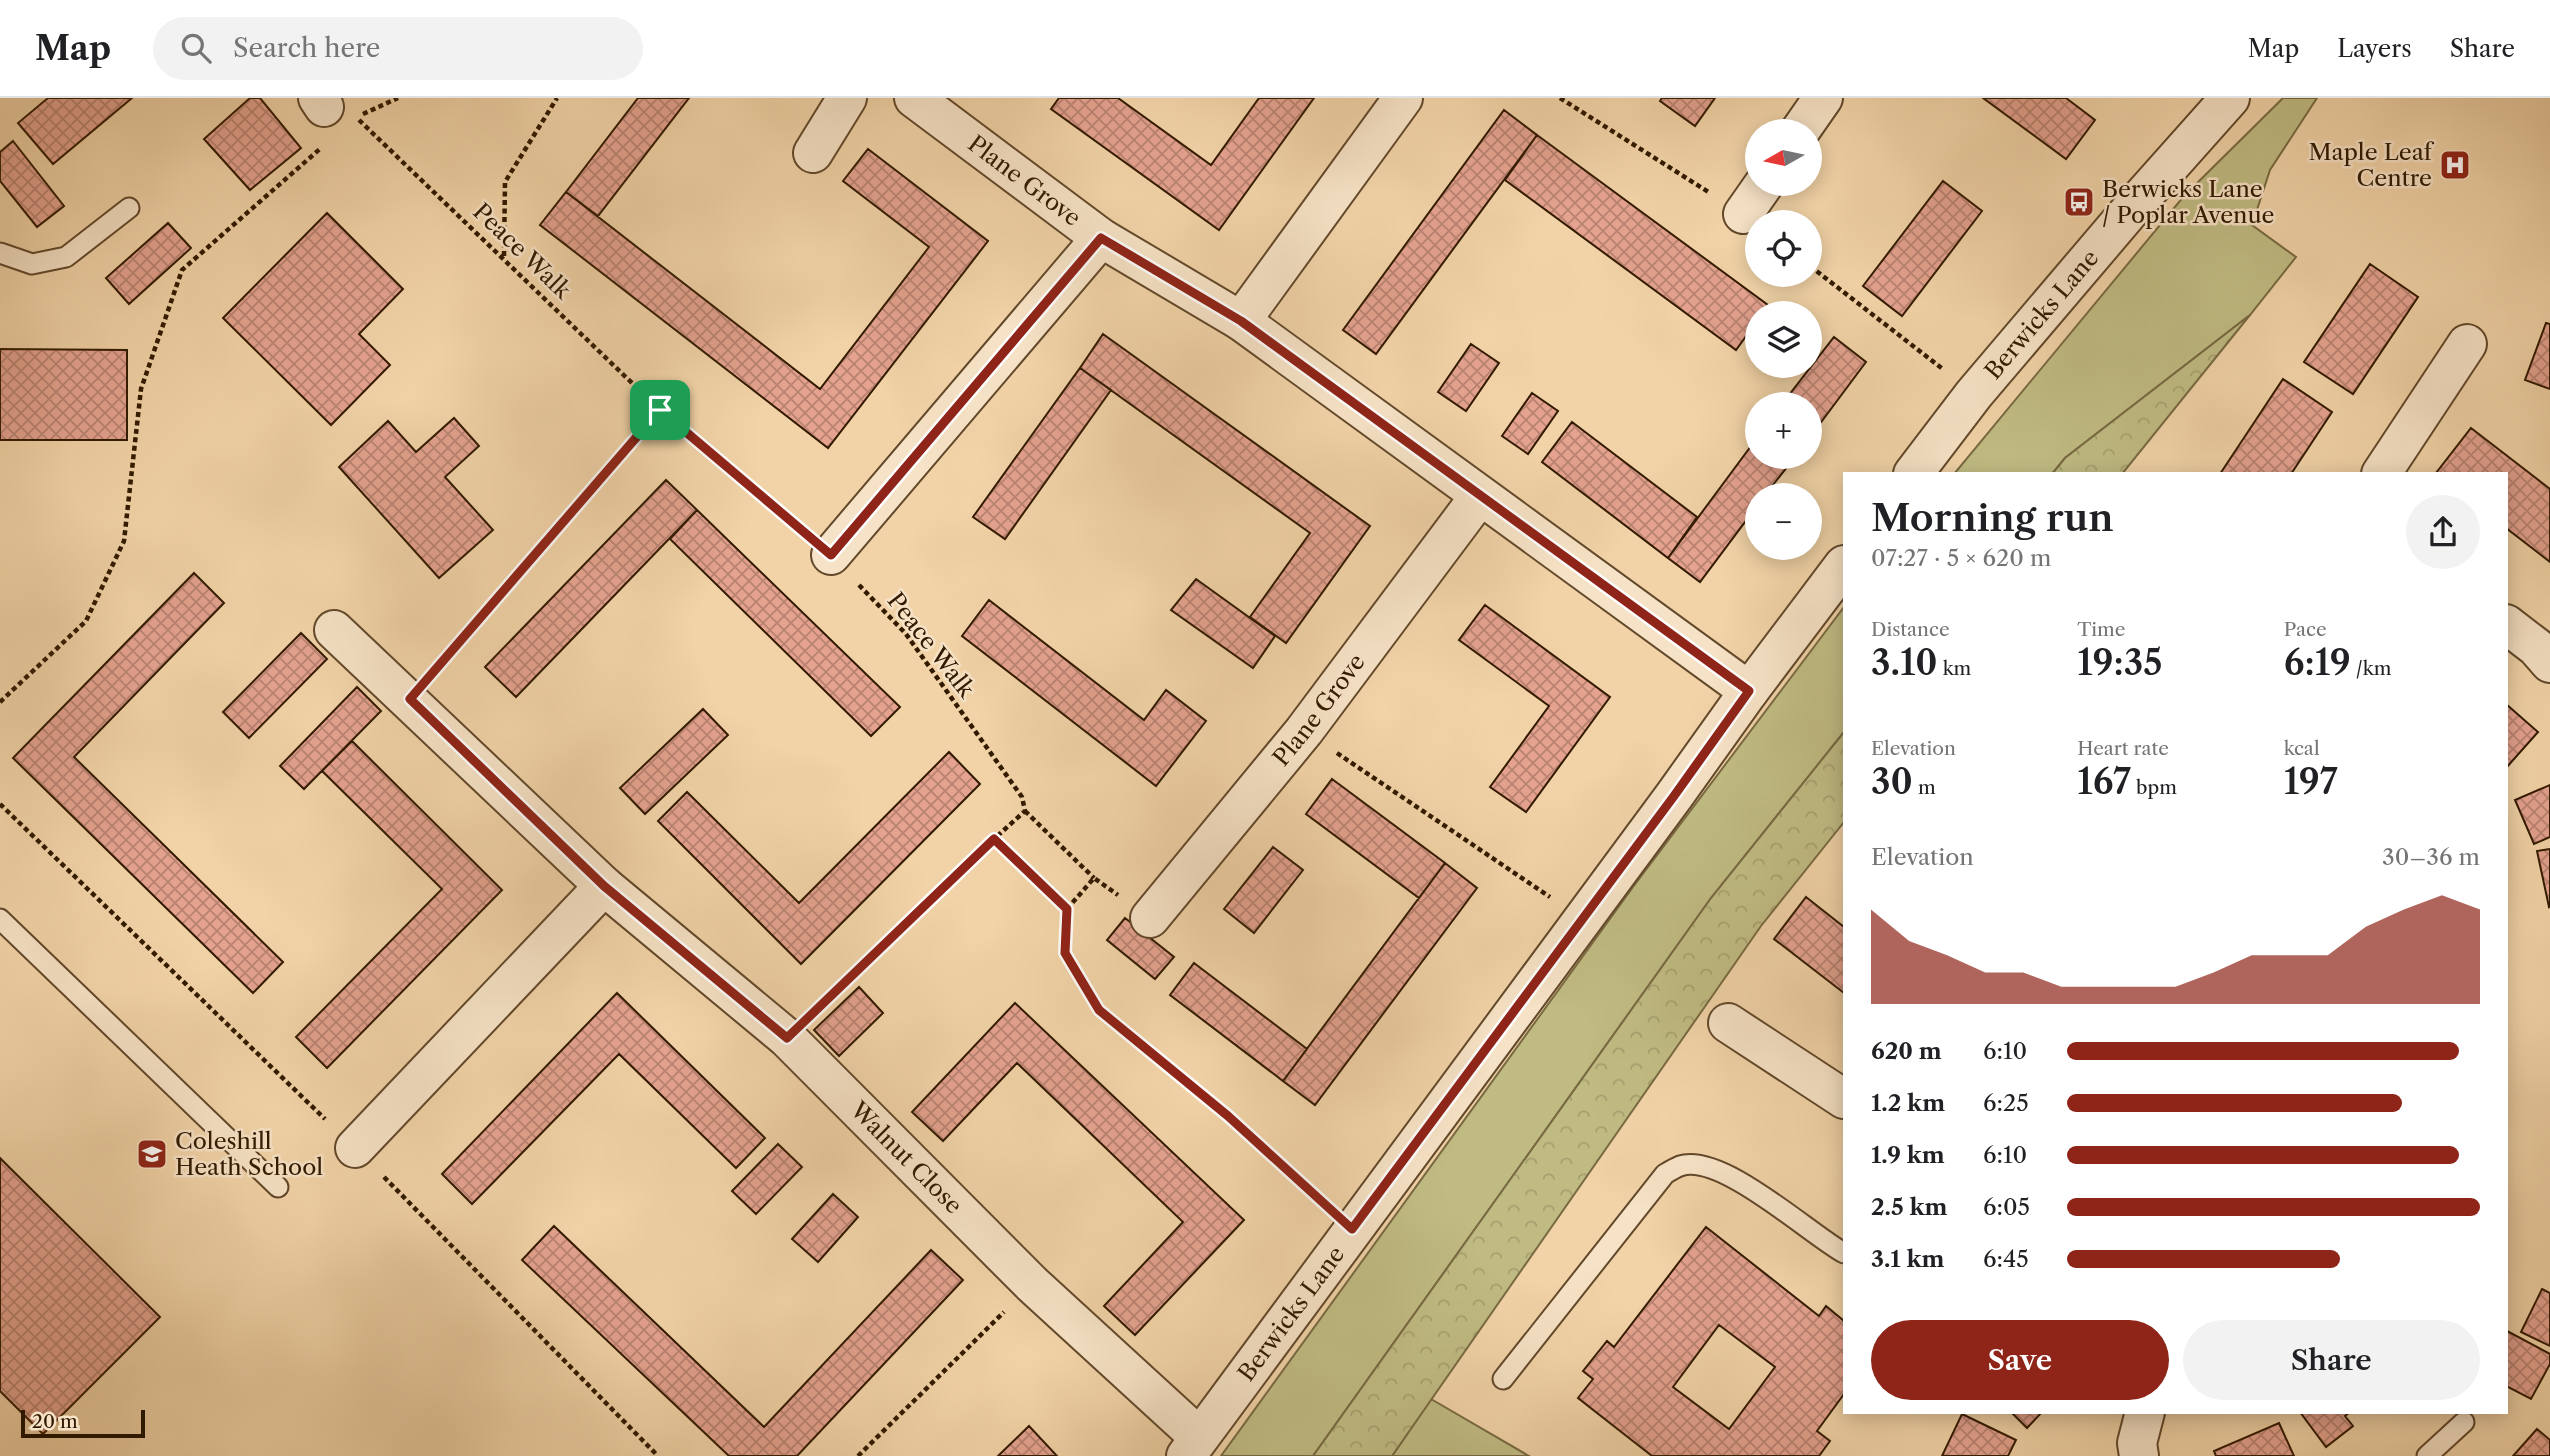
<!DOCTYPE html>
<meta charset="utf-8">
<style>
body{margin:0;font-family:"Libre Caslon Text",serif;background:#f2f2f2;color:#202124;height:100vh;display:flex;flex-direction:column;font-size:26px;white-space:nowrap}
*{box-sizing:border-box;margin:0}
p{font-size:23px;color:#757577}
.icon{flex:none;width:38px;height:38px;fill:none;stroke:currentColor;stroke-width:2;stroke-linecap:round;stroke-linejoin:round}
.map{position:relative;flex:1;overflow:hidden}
.drawer{position:absolute;left:1843px;top:374px;width:665px;height:942px;display:flex;flex-direction:column;background:#fff;border-radius:0px;box-shadow:0 4px 18px #0003}
.drawer>*{flex:none}
.needle{width:46px;rotate:261deg}
.tools{position:absolute;left:1745px;top:21px;display:grid;gap:14px}
.tools a{display:grid;place-items:center;width:77px;height:77px;border-radius:50%;background:#fff;box-shadow:0 4px 18px #0003;font-size:35px}
.scale{position:absolute;left:21px;bottom:18px;width:124px;box-sizing:border-box;padding-left:7px;border:4px solid #321a00;border-top:0;font-size:19px;line-height:24px;white-space:nowrap;color:#321a00;-webkit-text-stroke:5px #f6e2c6;paint-order:stroke}
.pin{position:absolute;display:grid;place-items:center;width:60px;height:60px;color:#fff;margin:-30px;border-radius:14px;box-shadow:0 4px 10px #0006}
.round{display:grid;place-items:center;flex:none;width:74px;height:74px;border-radius:37px;background:#f2f2f2}
.head{display:flex;align-items:center;justify-content:space-between;height:119px;padding:0 28px}
h1{font-size:38px;font-weight:600;line-height:52px}
.figures{display:grid;grid-template-columns:repeat(3,1fr);gap:10px;height:119px;padding:7px 28px}
.figures div{display:grid;align-content:center}
.figures b{font-size:35px;font-weight:600}
.figures small{font-size:19px;font-weight:400}
.figures p{font-size:19px}
.chart{height:196px;padding:14px 28px}
.chart p{display:flex;justify-content:space-between}
.chart svg{width:100%;height:126px;margin-top:7px;fill:#8f2418;opacity:.7}
.primary-button{display:flex;gap:14px;margin-top:auto;padding:14px 28px}
.primary-button a{flex:1;height:80px;border-radius:42px;background:#8f2418;color:#fff;font-size:28px;font-weight:600;line-height:80px;text-align:center}
.primary-button a+a{background:#f2f2f2;color:#202124}
ul{padding:0 28px;list-style:none;font-size:23px}
li{display:grid;grid-template-columns:112px 84px 1fr;align-items:center;height:52px}
li i{height:18px;border-radius:9px;background:#8f2418}
header{display:flex;align-items:center;gap:42px;box-sizing:border-box;height:98px;padding:0 35px;background:#fff;border-bottom:2px solid #e0e0e0}
header strong{font-size:33px}
nav{display:flex;gap:38px;margin-inline-start:auto;font-size:24px}
.search{width:490px;height:63px;background:#f2f2f2;display:flex;align-items:center;gap:18px;box-sizing:border-box;padding:0 24px;border-radius:38px;color:#757577;font-size:26px}
.map>svg:first-child{display:block}
</style>
<header>
<strong>Map</strong>
<div class="search"><svg class="icon" aria-label="search" viewBox="0 0 24 24"><circle cx="10" cy="10" r="6"/><path d="M15 15l6 6"/></svg>Search here</div>
<nav><a>Map</a><a>Layers</a><a>Share</a></nav>
</header>
<div class="map">
<svg width="2550" height="1358" viewBox="0 0 2550 1358">
<defs>
<pattern id="forest-crowns" width="20" height="18" patternUnits="userSpaceOnUse" patternTransform="scale(1.75)"><rect width="20" height="18" fill="#c0bb83"/><path d="M2 6a3 3 0 1 1 6 0M12 15a3 3 0 1 1 6 0" fill="none" stroke="#a5a06f"/></pattern>
<pattern id="building-cross-hatch" width="8" height="8" patternUnits="userSpaceOnUse" patternTransform="scale(1.75)"><rect width="8" height="8" fill="#e4a28f"/><path d="M0 0l8 8M0 8l8-8" fill="none" stroke="#b98372"/></pattern>
</defs>
<rect width="100%" height="100%" fill="#f1d3a7"/>
<filter id="stains"><feTurbulence type="fractalNoise" baseFrequency=".00286" numOctaves="4"/><feColorMatrix values="0 0 0 0 .2 0 0 0 0 .09 0 0 0 0 .02 0 0 0 .5 -.17"/></filter>
<radialGradient id="worn" r=".72"><stop offset=".6" stop-color="#630" stop-opacity="0"/><stop offset="1" stop-color="#630" stop-opacity=".3"/></radialGradient>
<path fill="#c0bb83" stroke="#796a42" stroke-width="2" d="M2283,0h34l-47,72 -18,55 44,32 -46,58 -185,143 -13,16h-98l230,-278z
M1844,509v125l-133,166 -398,558h-92l412,-569z
M1431,1301l98,57h-137z"/>
<path fill="url(#forest-crowns)" stroke="#796a42" stroke-width="2" d="M2250,217l-128,159h-70l13,-16z
M1844,634v90l-83,104 -369,530h-79l398,-558z"/>
<path fill="url(#building-cross-hatch)" stroke="#321a00" stroke-width="2" fill-rule="evenodd" d="M48,0h84l-79,66 -35,-41z
M250,0h10l41,50 -51,42 -46,-51z
M638,0h51l-91,118 -32,-24z
M1059,0h59l93,67 48,-67h55l-95,132 -168,-121z
M1662,0h53l-20,28 -35,-25z
M1983,0h83l29,22 -29,39z
M1504,12l33,25 -161,219 -33,-24z
M1537,37l231,170 -5,8h-6v8l-21,29 -231,-170z
M13,43l51,65 -27,21 -37,-46v-29z
M868,51l120,92 -160,207 -288,-223 26,-33 254,197 109,-142 -86,-66z
M1943,83l39,30 -80,105 -39,-30z
M327,115l76,76 -44,45 31,31 -59,60 -108,-107z
M168,125l23,25 -62,56 -23,-26z
M2370,166l48,33 -65,97 -49,-32z
M2546,225l4,1v65l-25,-9z
M1103,236l267,192 -84,117 -36,-26 60,-84 -230,-165z
M1834,239l32,25 -56,75v-33h-28z
M1471,246l28,19 -33,48 -28,-19z
M0,251l127,1v90h-127z
M1080,270l31,22 -106,149 -32,-22z
M2283,281l49,33 -41,62h-71z
M1532,295l26,18 -30,43 -26,-18z
M454,320l25,28 -34,31 48,53 -54,48 -100,-111 49,-46 28,31z
M1572,324l125,95 -29,41 -126,-96z
M2471,330l79,61v73l-44,-34v-54l-70,-1z
M1757,340v19h38l-30,38h-8v11l-57,76 -32,-24z
M666,382l31,30 -181,187 -31,-30z
M697,412l203,197 -29,29 -201,-197z
M194,475l30,30 -150,154 209,205 -30,31 -240,-235z
M1196,481l79,57 -22,32 -82,-58z
M989,502l155,120 22,-30 40,31 -50,65 -194,-150z
M1485,507l125,92 -84,115 -36,-25 59,-81 -90,-66z
M301,535l26,26 -78,79 -26,-26z
M357,589l24,24 -77,78 -24,-23z
M2506,606l32,28 -32,36z
M703,611l25,26 -83,79 -25,-26z
M352,643l150,149 -175,178 -31,-31 146,-148 -120,-118z
M949,654l31,32 -179,180 -143,-143 29,-29 112,111z
M1332,681l113,84 -26,35 -113,-84z
M2550,687v52l-16,7 -19,-44z
M1273,749l30,23 -49,63 -30,-24z
M2550,751v57l-1,1 -12,-56z
M1445,765l32,25 -162,217 -32,-24z
M1806,799l38,30v66l-70,-54z
M1125,820l49,39 -19,22 -48,-39z
M1194,865l113,86 -24,32 -113,-86z
M859,889l24,26 -44,43 -25,-26z
M617,895l148,145 -29,30 -117,-114 -147,150 -30,-30z
M1015,905l229,217 -109,115 -31,-29 79,-84 -166,-159 -74,78 -31,-29z
M778,1046l24,23 -46,47 -24,-23z
M0,1060l160,159 -117,117 -43,-43z
M833,1096l25,23 -40,45 -26,-23z
M554,1128l210,201 167,-177 32,30 -166,176h-68l-207,-196z
M1706,1129l113,89 7,-10 18,15v73l-27,37 13,10 -11,15h-167l-74,-58 15,-19 -10,-8 24,-30 7,6zM1719,1227l56,42 -46,62 -56,-42z
M2542,1191l8,4v53l-29,-14z
M2507,1233l43,23v10l-19,35 -25,-13z
M2011,1314h31l-15,16z
M2300,1314h50l-5,4 8,10 -27,21z
M1962,1316l54,26 -8,16h-66z
M2279,1325l15,33h-78l-2,-5z
M1029,1328l28,30h-59z
M2537,1331l13,11v16h-37z"/>
<g fill="none" stroke-linecap="round" stroke-linejoin="round">
<g stroke="#62482a" stroke-width="23">
<path id="service" d="M0,155l32,11 34,-7 63,-49
M0,821l278,268
M1503,1281l162,-205c5,-3 10,-6 15,-8 41,-14 128,67 164,87
M2427,1358l37,-34"/>
</g>
<g stroke="#62482a" stroke-width="42">
<g id="minor">
<path d="M318,0l6,9"/>
<path id="s1" d="M914,0l187,140 140,83 508,370"/>
<path d="M1800,33l23,-33"/>
<path d="M813,55l34,-55"/>
<path d="M1743,116l21,-30"/>
<path d="M1241,223l162,-223"/>
<path d="M2381,376l86,-130"/>
<path d="M831,457l270,-317"/>
<path d="M2506,526l30,23 14,16"/>
<path id="s2" d="M334,532l270,256 183,152 245,246 167,153"/>
<path id="s3" d="M1150,820l154,-187 175,-234"/>
<path d="M1728,925l116,76"/>
<path d="M355,1050l249,-262"/>
<path d="M2139,1358l-2,-13 8,-31"/>
</g>
</g>
<g stroke="#62482a" stroke-width="42">
<g id="tertiary">
<path id="s4" d="M1913,376l61,-80 159,-187 97,-109"/>
<path id="s5" d="M1186,1358l488,-660 75,-105 95,-126"/>
</g>
</g>
<path stroke="#321a00" stroke-width="4.5" stroke-dasharray="5 3.5" stroke-linecap="butt" d="M1560,0l150,95
M363,16l35,-16
M359,22l301,290 139,118
M504,158l1,-74 52,-84
M1810,168l134,104
M859,487l47,49 116,163 3,14 -31,28 73,70 -2,44 34,57 129,106 95,87
M436,572l224,-260
M0,604l86,-81 38,-80 17,-152 41,-119 139,-122
M1337,655l213,144
M0,706l325,315
M1025,713l69,67
M1067,811l27,-31 24,17
M816,913l178,-172
M384,1079l274,279
M858,1358l146,-144"/>
<use href="#service" stroke="#f6e2c6" stroke-width="19"/>
<use href="#minor" stroke="#f6e2c6" stroke-width="38"/>
<use href="#tertiary" stroke="#f6e2c6" stroke-width="38"/>
</g>
<g fill="none" stroke-linecap="round" stroke-linejoin="round">
<g stroke="#fff" stroke-width="14">
<path id="route" d="M1101,140l140,83 508,370 -75,105 -322,433 -124,-113 -129,-106 -34,-57 2,-44 -73,-70 -207,199 -183,-152 -194,-187 250,-289 171,145z"/>
</g>
<use href="#route" stroke="#8f2418" stroke-width="9"/>
</g>
<defs>
<g id="hospital-square" transform="scale(1.575)"><rect x="-9" y="-9" width="18" height="18" rx="4" fill="#8f2418" stroke="#f6e2c6"/><path d="M-5-5h3v3.5h4V-5h3V5h-3V1.5h-4V5h-3Z" fill="#fff"/></g>
<g id="bus-square" transform="scale(1.575)"><rect x="-9" y="-9" width="18" height="18" rx="4" fill="#8f2418" stroke="#f6e2c6"/><path d="M-5-6H5V4H4V6H2V4H-2V6H-4V4H-5ZM-3.5-4V0h7V-4ZM-3.5 1.2v1.5H-2V1.2ZM2 1.2v1.5H3.5V1.2Z" fill="#fff"/></g>
<g id="school-square" transform="scale(1.575)"><rect x="-9" y="-9" width="18" height="18" rx="4" fill="#8f2418" stroke="#f6e2c6"/><path d="M0-5L7-2L0 1L-7-2ZM-4 1L0 2.5L4 1V4Q0 6-4 4Z" fill="#fff"/></g>
</defs>
<g fill-rule="evenodd">
<use href="#hospital-square" x="2455" y="67"/>
<use href="#bus-square" x="2079" y="104"/>
<use href="#school-square" x="152" y="1056"/>
</g>
<g text-anchor="middle" dominant-baseline="central" stroke-width="5" stroke-linejoin="round" paint-order="stroke">
<g font-size="23" fill="#321a00" stroke="#f6e2c6" text-anchor="start">
<text x="2432" y="54" text-anchor="end">Maple Leaf<tspan x="2432" dy="26">Centre</tspan></text>
<text x="2102" y="91">Berwicks Lane<tspan x="2102" dy="26">/ Poplar Avenue</tspan></text>
<text x="175" y="1043">Coleshill<tspan x="175" dy="26">Heath School</tspan></text>
</g>
<g font-size="23" fill="#321a00" stroke="#f6e2c6">
<text stroke="none"><textPath href="#s1" startOffset="138">Plane Grove</textPath></text>
<text transform="translate(522 153) rotate(44)">Peace Walk</text>
<text stroke="none"><textPath href="#s4" startOffset="205">Berwicks Lane</textPath></text>
<text transform="translate(931 547) rotate(52)">Peace Walk</text>
<text stroke="none"><textPath href="#s3" startOffset="268">Plane Grove</textPath></text>
<text stroke="none"><textPath href="#s2" startOffset="779">Walnut Close</textPath></text>
<text stroke="none"><textPath href="#s5" startOffset="177">Berwicks Lane</textPath></text>
</g>
</g>
<rect width="100%" height="100%" filter="url(#stains)"/>
<rect width="100%" height="100%" fill="url(#worn)"/>
</svg>
<div class="tools">
<a><svg class="needle" viewBox="-14 -14 28 28"><path d="M0-13l5 13h-10z" fill="#e53935"/><path d="M0 13l5-13h-10z" fill="#757577"/></svg></a>
<a><svg class="icon" aria-label="locate" viewBox="0 0 24 24"><circle cx="12" cy="12" r="6"/><path d="M12 2v4M12 18v4M2 12h4M18 12h4"/></svg></a>
<a><svg class="icon" aria-label="layers" viewBox="0 0 24 24"><path d="M12 4l9 5-9 5-9-5zM3 14l9 5 9-5"/></svg></a>
<a>+</a>
<a>−</a>
</div>
<div class="scale">20 m</div>
<div class="pin" style="left:660px;top:312px;background:#1e9e55"><svg class="icon" aria-label="arrive" viewBox="0 0 24 24"><path d="M6 21V4h12l-3 4 3 4H6"/></svg></div>
<section class="drawer">
<div class="head"><div><h1>Morning run</h1><p>07:27 · 5 × 620 m</p></div><a class="round"><svg class="icon" aria-label="share" viewBox="0 0 24 24"><path d="M12 15V3M7 8l5-5 5 5M5 13v7h14v-7"/></svg></a></div>
<div class="figures">
<div><p>Distance</p><b>3.10<small> km</small></b></div>
<div><p>Time</p><b>19:35</b></div>
<div><p>Pace</p><b>6:19<small> /km</small></b></div>
</div>
<div class="figures">
<div><p>Elevation</p><b>30<small> m</small></b></div>
<div><p>Heart rate</p><b>167<small> bpm</small></b></div>
<div><p>kcal</p><b>197</b></div>
</div>
<div class="chart"><p><span>Elevation</span>30–36 m</p>
<svg viewBox="0 0 160 44" preserveAspectRatio="none"><path d="M0 44V11L10 22L20 27L30 33L40 33L50 38L60 38L70 38L80 38L90 33L100 27L110 27L120 27L130 17L140 11L150 6L160 11V44z"/></svg>
</div>
<ul>
<li><b>620 m</b>6:10<i style="width:95%"></i></li>
<li><b>1.2 km</b>6:25<i style="width:81%"></i></li>
<li><b>1.9 km</b>6:10<i style="width:95%"></i></li>
<li><b>2.5 km</b>6:05<i style="width:100%"></i></li>
<li><b>3.1 km</b>6:45<i style="width:66%"></i></li>
</ul>
<div class="primary-button"><a>Save</a><a>Share</a></div>
</section>
</div>
